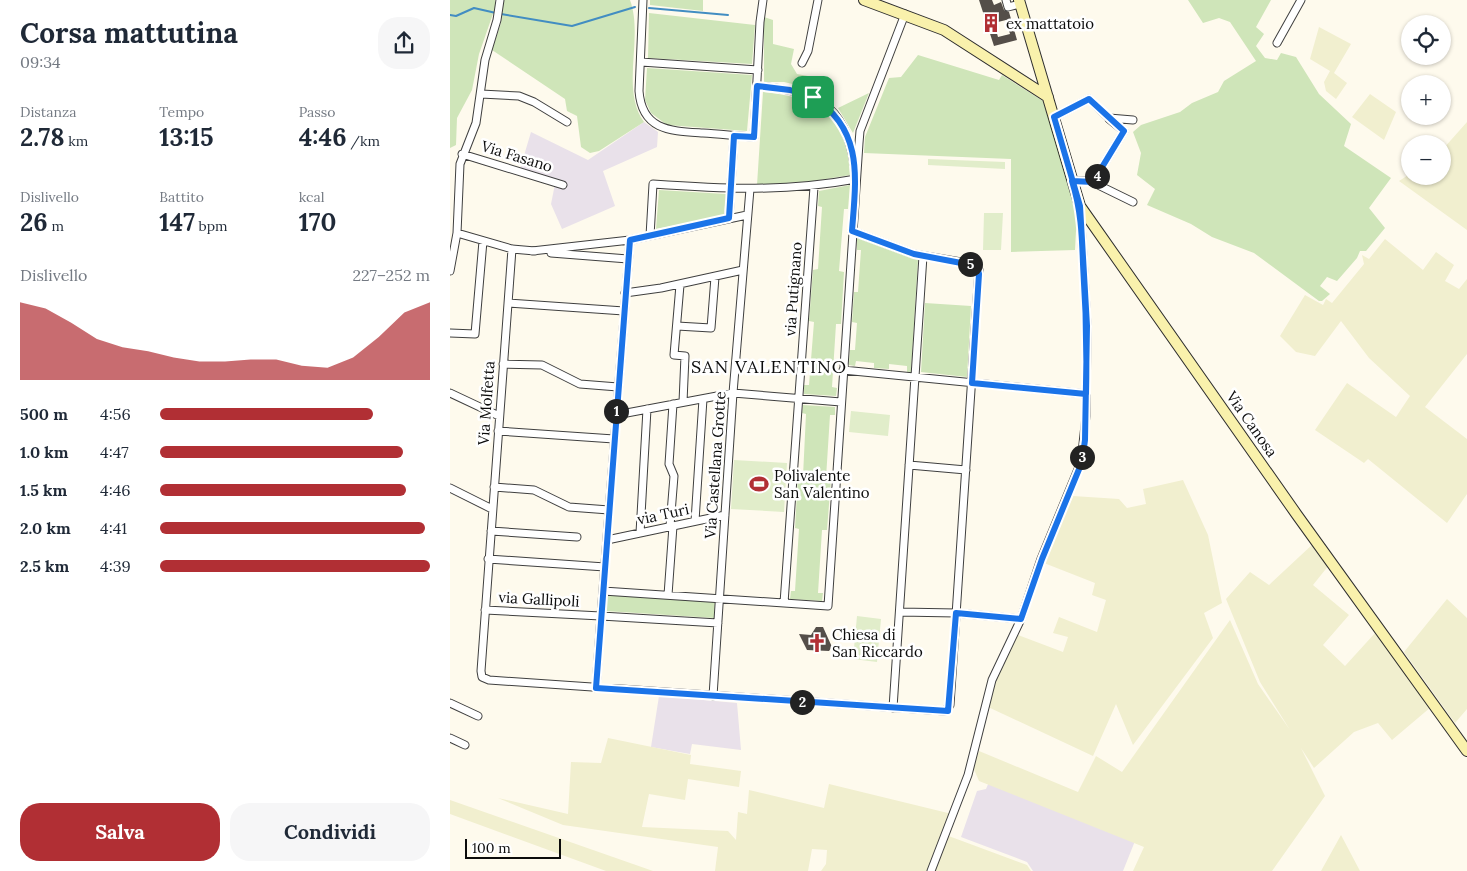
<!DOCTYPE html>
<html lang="it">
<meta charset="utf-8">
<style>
body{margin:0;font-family:Lora,serif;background:#f6f6f7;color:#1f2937;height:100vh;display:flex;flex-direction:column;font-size:19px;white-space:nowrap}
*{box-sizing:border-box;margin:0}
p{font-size:16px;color:#747a83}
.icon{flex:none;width:28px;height:28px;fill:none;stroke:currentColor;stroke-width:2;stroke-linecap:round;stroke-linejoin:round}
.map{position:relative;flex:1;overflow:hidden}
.sheet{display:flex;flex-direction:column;background:#fff;width:450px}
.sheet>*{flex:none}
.fabs{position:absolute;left:951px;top:15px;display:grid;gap:10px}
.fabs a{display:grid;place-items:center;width:50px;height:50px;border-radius:50%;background:#fff;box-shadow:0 1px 4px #0004;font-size:25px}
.scale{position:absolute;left:15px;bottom:12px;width:96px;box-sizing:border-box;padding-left:5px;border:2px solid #0c0c0c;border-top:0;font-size:14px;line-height:18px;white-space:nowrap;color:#0c0c0c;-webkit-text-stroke:4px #fff;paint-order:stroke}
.pin{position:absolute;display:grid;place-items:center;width:42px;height:42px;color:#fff;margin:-21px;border-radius:10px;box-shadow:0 2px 8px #0006}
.km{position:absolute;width:25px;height:25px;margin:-12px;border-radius:50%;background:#222;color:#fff;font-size:14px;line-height:25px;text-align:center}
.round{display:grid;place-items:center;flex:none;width:52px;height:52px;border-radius:20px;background:#f6f6f7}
.summary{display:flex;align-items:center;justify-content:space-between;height:85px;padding:0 20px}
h1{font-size:28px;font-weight:700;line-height:38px}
.metrics{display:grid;grid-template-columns:repeat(3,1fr);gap:8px;height:85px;padding:5px 20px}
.metrics div{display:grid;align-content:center}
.metrics b{font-size:25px;font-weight:700}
.metrics small{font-size:14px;font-weight:400}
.metrics p{font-size:14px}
.chart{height:140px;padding:10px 20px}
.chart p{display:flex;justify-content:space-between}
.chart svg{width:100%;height:90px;margin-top:5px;fill:#b12f34;opacity:.7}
.primary-button{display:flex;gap:10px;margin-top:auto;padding:10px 20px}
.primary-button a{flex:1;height:58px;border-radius:20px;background:#b12f34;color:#fff;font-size:20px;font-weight:700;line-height:58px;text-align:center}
.primary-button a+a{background:#f6f6f7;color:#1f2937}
ul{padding:0 20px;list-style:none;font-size:16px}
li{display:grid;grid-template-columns:80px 60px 1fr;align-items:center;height:38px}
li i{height:12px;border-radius:6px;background:#b12f34}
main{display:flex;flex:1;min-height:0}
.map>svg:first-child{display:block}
</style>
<main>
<section class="sheet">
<div class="summary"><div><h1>Corsa mattutina</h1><p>09:34</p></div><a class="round"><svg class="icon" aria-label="share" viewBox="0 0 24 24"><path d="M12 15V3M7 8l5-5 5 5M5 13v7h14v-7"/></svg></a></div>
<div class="metrics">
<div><p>Distanza</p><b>2.78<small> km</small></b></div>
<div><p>Tempo</p><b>13:15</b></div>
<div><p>Passo</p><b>4:46<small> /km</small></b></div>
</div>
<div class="metrics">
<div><p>Dislivello</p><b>26<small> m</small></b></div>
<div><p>Battito</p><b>147<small> bpm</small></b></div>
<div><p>kcal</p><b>170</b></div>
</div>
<div class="chart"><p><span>Dislivello</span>227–252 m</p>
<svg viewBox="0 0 160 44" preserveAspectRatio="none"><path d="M0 44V6L10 9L20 16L30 24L40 28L50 30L60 33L70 35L80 35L90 34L100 34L110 37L120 38L130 33L140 23L150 11L160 6V44z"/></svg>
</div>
<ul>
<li><b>500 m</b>4:56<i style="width:79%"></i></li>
<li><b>1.0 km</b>4:47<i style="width:90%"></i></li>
<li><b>1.5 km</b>4:46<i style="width:91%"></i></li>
<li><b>2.0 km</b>4:41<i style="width:98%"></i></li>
<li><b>2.5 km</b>4:39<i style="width:100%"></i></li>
</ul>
<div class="primary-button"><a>Salva</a><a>Condividi</a></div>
</section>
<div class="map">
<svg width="1017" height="871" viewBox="0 0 1017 871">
<rect width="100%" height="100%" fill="#fefaed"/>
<path fill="#e9e1ea" d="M194,122l14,10 -1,15 -54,24 12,35 -53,23 -11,-25 5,-25 -36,-10 11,-37 57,28z
M209,696l78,7 4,47 -49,-6 -2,10 -39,-7z
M539,782l146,59 -12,30h-90l-6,-9 -66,-25 16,-46 9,-2z"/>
<path fill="#f1efcf" d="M869,27l32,17 -17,29 13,10 -11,16 -10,-8 -2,-9 6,-11 -20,-12z
M920,94l26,18 -12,28 -32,-23z
M1017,122v108l-68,-49 11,-7v2h32l1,-27z
M935,239l38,31 13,-18 18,13 -9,16 14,8 8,-10v75l-42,53 42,32v55l-20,29 -79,-64 -4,4 -49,-33 32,-47 49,34 14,-21 -41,-38 -28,-37 -26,35 -19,-4 -16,-16 25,-41 18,10 3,-6 6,4 32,-39 -2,-9 7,4z
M733,480l25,55 14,68 -18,10 9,25 -80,107 -17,-41 -23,52 -105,-49 12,-41 18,-31 45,17 5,-15 -15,-4 6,-16 38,15 9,-32 -14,-5 3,-12 -51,-20 29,-67 46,3 8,9 19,-4 -3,-15z
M864,543l15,22 -16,20 36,30 -26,30 22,21 31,-34 55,75 -39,33 -14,-17 -24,9 -40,36 -13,-20 24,48 -53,75h-139l11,-24 -165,-66 -6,-14 6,-16 99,41 18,-36 26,16 108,-152 28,64 32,46 -30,-48 -34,-83 24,-27 19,13z
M997,599l20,19v91l-12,14 -51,-71z
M158,738l83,17 -1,9 51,7 -2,16 -51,-8 -3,21 -36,-6 -7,33 86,4 8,9 2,-28 9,2 2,-24 75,18 5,-24 123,30 -24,57h-107l5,-7 1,-14 -15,-1 -4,22h-93l3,-24 -155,-22 -65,-27 70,16 3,-52 30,1z
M0,800l203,71h-47l-156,-57z
M496,835l81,30 4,6h-100z
M891,835l19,36h-39z"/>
<path fill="#cfe5b9" d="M0,0h45v8l-16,46 -7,36 -15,28 -1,27 -6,3z
M53,0h127c14,38 -10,89 14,122l-45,29 -9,2 -9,-6 -4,-31 -10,-5 -2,-12 -73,-49 9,-27z
M200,0h53v11l-53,-6z
M738,0h83l-15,27 8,7 -8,12 9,12 12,2 4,-7 15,4 23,37 32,30 -7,22 47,32 -22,30 16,20 -19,23h-6l-3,7 -20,23 -10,-4 -7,9 10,8 -8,7h-3l-65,-48 -42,-16 -21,-13 -44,-19 8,-16 -18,-14 4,-22 -8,-21 8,-7 39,-13 12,-9 26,-11 6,-11 32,-20 -26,-39 -11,-4 -16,5z
M199,13l106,12 -3,39 -104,-6z
M314,17l9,3v24l21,5 -3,15 6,10 11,2 -3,11 -21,-5h-20z
M468,55l81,25 3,-5 41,26 34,111 -2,38 -64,2v-93l-147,-6 1,-16 24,-59 12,-1z
M197,68l105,7 -5,56 -80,-6 -16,-12 -6,-13z
M313,92c32,3 71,12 82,48 3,11 4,24 5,35l-36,6 -57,4z
M419,93l-16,40 -15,-25z
M400,185l-2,24h-4l-5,62 5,1 -3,52h-5l-4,63 5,1 -1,8 -32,-2v-9h5l5,-63 -5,-1 4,-51 5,-1 4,-62 -4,-1 1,-15z
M209,190l67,4 -2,22 -68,13z
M407,237l61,23 -7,112h-4v-6l-18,-2v5l-15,-1v-5l-18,-2 -1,5 -6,-1 1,-15h5l2,-27 -5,-1 2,-30h4l3,-42h-4z
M475,303l46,3 -4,71 -46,-5z
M353,405l32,2v8h-5l-4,63 5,1 -4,51h-5l-4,63h5l-1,8 -32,-2 1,-8h4l4,-62 -4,-1 3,-52h5l3,-62 -4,-1z
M157,594l108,8 -1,16 -108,-7z"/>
<path fill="#e1edca" d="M478,159l77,3v7l-77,-4z
M534,213h19l-2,37h-18z
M401,411l39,4 -2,21 -39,-4z
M284,460l53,3 -3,49 -53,-3z
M407,616l24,3 -4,43 -24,-3z"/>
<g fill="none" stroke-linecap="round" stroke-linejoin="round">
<path stroke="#428dc2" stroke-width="2" d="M199,8l79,7
M51,14l71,12 63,-19
M0,15l6,1 18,-8 22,5"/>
</g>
<path fill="#544e49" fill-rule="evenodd" d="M529,0h13l2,5 7,-3 3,8 5,2 8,28 -23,6zM556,20l4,14 -12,3 -4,-14z
M366,627h7l9,20 -3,4 -22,-1 -8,-16 12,1z"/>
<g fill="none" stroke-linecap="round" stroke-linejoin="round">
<g stroke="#3f3f3f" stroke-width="9">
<path id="street" d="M193,0l-4,91c3,40 32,40 64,42 17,1 34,3 51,4l6,-115 3,-22
M556,0l2,7 12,-3
M827,43l24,-43
M191,62l117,8
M352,63l6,-12 10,-51
M307,86c57,5 88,16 97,78
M31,94l38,2 15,6 33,20
M604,117l35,-18 20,19 24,2
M12,154l101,31
M622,181h18l43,21
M643,182l31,-51 -15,-12
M279,219l5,-83
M7,233l55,16 23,2
M200,236l3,-52c71,5 133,8 203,-5
M62,249l-31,422 1,6 7,3 456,31 5,-6 29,-435 -6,-6 -59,-10 -62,-23
M82,251l98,-11 117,-25
M101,253l77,6
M0,271l7,-38 3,-69 16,-41 9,-63 12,-40 3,-20
M230,285l-6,70 11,1 -2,46
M175,293l36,-5 82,-18
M58,303l116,8
M227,326l34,2 4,-51
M0,333l25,1 8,-93
M53,364l39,1 38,19 38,3
M393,370l243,24
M0,393l49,23
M166,415l117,-22 108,9
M48,431l116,8
M459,465l57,5
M44,487l40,3 35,17 40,3
M0,488l42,21
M245,521l8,-122
M220,526l4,-50 -5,-12 4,-60
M41,531l86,6
M190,533l7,-124
M157,540l118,-25
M38,559l117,8
M153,591l225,15 31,-463 1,-12 45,-117
M218,595l5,-69
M334,603l30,-416
M35,610l116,6 29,-376
M450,612l56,1 65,6
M146,688l5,-72 117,7
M263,696l20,-303 17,-204
M0,703l28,13
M443,708l30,-452
M0,738l15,7
M481,871l37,-96 24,-95 29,-61 20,-60 40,-97 5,-46 1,-90 -7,-120"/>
</g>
<g stroke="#2e2e2e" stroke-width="12">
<path id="secondary" d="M414,0l80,30 104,67
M569,0l61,206 217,309 170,236"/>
</g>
<use href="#street" stroke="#fff" stroke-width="7"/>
<use href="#secondary" stroke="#f9f1ac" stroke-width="10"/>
</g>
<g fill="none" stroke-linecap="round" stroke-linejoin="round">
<g stroke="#fff" stroke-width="10">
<path id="route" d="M363,97l-23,-7 -33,-4 -3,51 -20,-1 -5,82 -99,22 -34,448 352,23 8,-98 65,6 21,-60 40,-97 3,-22 2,-114 -7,-120 -26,-89 35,-18 35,32 -31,51 -21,-1c9,28 10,54 11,83 3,43 4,86 3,130l-114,-11 7,-109 -2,-8 -63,-12 -62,-23c4,-53 12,-101 -39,-134"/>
</g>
<use href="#route" stroke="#1a73e8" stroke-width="6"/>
</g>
<defs>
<g id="building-bare" transform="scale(1.5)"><path d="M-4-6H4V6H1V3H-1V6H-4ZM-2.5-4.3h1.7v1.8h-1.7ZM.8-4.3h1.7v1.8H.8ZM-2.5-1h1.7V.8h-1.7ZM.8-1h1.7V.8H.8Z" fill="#b12f34" stroke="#fff" stroke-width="2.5" paint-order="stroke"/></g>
<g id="stadium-bare" transform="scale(1.5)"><path d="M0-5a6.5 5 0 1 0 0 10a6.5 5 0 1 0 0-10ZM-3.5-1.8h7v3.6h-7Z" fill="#b12f34" stroke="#fff" stroke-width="2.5" paint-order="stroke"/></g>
<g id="church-bare" transform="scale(1.5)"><path d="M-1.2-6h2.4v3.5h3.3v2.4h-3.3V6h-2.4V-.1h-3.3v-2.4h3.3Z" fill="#b12f34" stroke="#fff" stroke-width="2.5" paint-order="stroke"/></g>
</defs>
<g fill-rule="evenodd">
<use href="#building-bare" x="541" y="23"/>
<use href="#stadium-bare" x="309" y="484"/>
<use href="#church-bare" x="367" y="643"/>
</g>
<g text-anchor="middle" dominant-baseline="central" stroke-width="5" stroke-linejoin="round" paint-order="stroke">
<g font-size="15" fill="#0c0c0c" stroke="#fff" text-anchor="start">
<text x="556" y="23">ex mattatoio</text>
<text x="324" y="475">Polivalente<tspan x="324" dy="17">San Valentino</tspan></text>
<text x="382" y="634">Chiesa di<tspan x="382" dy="17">San Riccardo</tspan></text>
</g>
<g font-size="15" fill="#0c0c0c" stroke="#fff">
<text transform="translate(67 156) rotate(17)">Via Fasano</text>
<text transform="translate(343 289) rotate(-86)">via Putignano</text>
<text transform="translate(36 403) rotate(-86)">Via Molfetta</text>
<text transform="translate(802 424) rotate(55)">Via Canosa</text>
<text transform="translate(265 465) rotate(-86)">Via Castellana Grotte</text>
<text transform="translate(213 514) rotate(-12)">via Turi</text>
<text transform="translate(89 599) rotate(3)">via Gallipoli</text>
</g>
<g font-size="18" letter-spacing="1" fill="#0c0c0c" stroke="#fff">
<text x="319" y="366">SAN VALENTINO</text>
</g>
</g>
</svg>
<div class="fabs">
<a><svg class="icon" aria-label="locate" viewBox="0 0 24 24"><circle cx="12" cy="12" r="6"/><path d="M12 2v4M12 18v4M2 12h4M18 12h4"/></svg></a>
<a>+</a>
<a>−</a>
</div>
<div class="scale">100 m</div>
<div class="pin" style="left:363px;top:97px;background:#1e9e55"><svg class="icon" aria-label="arrive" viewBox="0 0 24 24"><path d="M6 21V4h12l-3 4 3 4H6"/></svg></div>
<b class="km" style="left:166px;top:411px">1</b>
<b class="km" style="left:352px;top:702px">2</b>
<b class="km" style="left:632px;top:457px">3</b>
<b class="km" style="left:647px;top:176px">4</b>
<b class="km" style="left:520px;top:264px">5</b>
</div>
</main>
